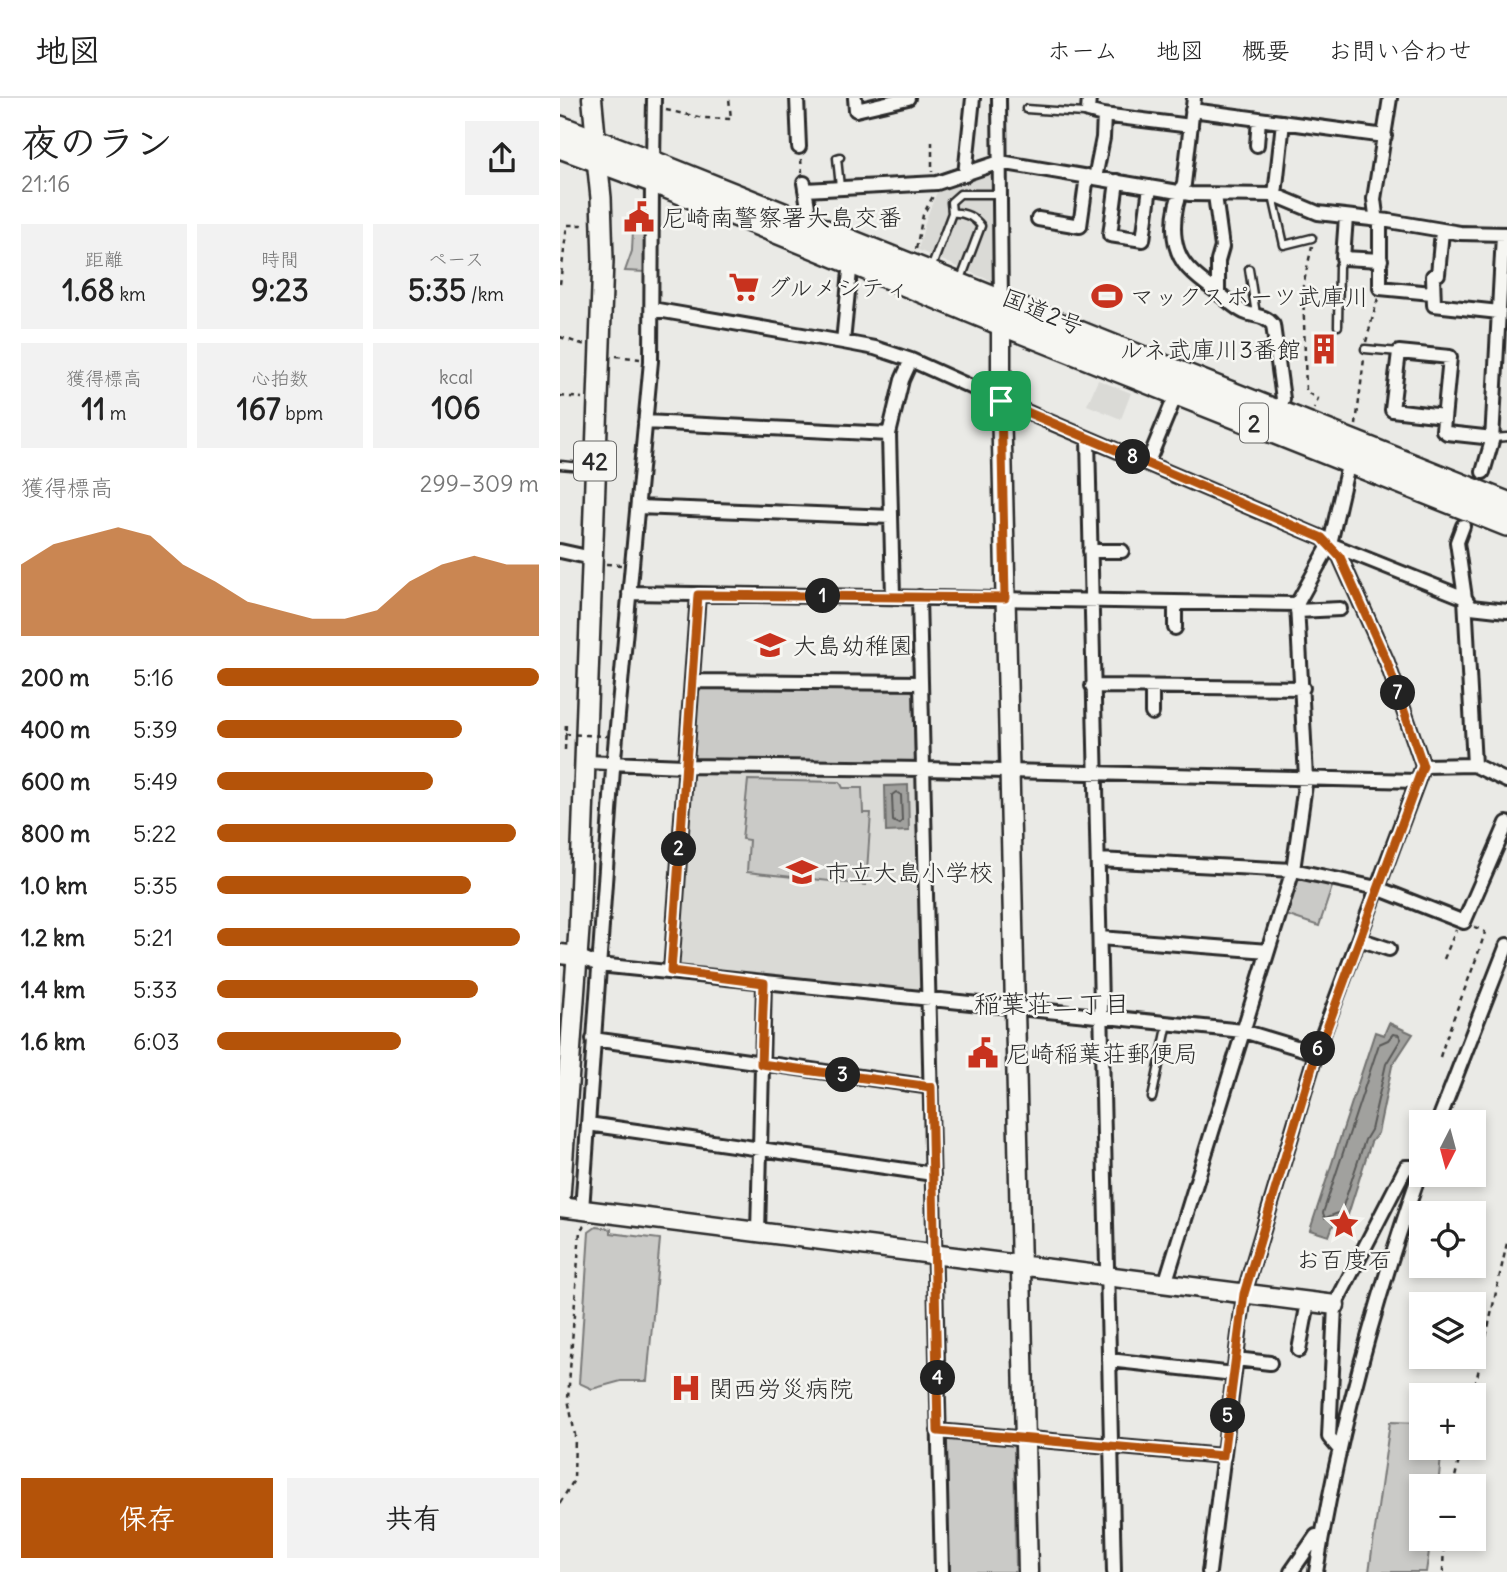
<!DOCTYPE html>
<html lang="ja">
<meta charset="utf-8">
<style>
body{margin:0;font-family:Delius,"Klee One",sans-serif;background:#f2f2f2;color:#222;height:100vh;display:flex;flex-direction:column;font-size:26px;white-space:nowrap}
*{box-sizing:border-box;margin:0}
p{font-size:23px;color:#767676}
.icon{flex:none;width:38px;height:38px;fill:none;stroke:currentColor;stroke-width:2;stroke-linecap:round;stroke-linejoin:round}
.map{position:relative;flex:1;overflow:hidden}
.sheet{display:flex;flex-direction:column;background:#fff;width:560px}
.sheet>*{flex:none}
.needle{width:46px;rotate:186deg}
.fabs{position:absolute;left:849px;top:1012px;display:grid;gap:14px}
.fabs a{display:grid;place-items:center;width:77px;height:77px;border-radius:0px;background:#fff;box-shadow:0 4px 10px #0003;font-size:35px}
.pin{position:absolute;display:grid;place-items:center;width:60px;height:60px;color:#fff;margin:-30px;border-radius:14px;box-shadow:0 4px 10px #0006}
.km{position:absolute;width:35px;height:35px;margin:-18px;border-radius:50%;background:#222;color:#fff;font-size:19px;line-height:35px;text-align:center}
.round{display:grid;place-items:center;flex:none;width:74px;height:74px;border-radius:0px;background:#f2f2f2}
.head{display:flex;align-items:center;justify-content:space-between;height:119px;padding:0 21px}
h1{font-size:38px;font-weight:700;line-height:52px}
.figures{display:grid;grid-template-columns:repeat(3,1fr);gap:10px;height:119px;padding:7px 21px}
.figures div{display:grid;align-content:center;border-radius:0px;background:#f2f2f2;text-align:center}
.figures b{font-size:30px;font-weight:700}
.figures small{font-size:19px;font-weight:400}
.figures p{font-size:19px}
.chart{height:196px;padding:14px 21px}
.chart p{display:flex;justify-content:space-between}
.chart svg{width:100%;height:126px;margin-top:7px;fill:#b45309;opacity:.7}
.cta{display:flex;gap:14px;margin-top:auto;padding:14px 21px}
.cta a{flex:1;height:80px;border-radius:0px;background:#b45309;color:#fff;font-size:28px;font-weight:700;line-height:80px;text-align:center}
.cta a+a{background:#f2f2f2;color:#222}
ul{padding:0 21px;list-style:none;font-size:23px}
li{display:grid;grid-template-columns:112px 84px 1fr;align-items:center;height:52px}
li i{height:18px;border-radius:9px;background:#b45309}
header{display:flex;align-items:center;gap:42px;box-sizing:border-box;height:98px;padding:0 35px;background:#fff;border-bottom:2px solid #e0e0e0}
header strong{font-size:33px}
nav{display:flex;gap:38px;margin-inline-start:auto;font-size:24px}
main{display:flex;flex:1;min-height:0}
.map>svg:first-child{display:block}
</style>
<header>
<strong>地図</strong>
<nav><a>ホーム</a><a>地図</a><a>概要</a><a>お問い合わせ</a></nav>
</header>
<main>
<section class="sheet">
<div class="head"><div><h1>夜のラン</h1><p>21:16</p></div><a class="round"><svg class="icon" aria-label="share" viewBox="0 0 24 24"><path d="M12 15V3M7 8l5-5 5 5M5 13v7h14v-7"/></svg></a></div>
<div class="figures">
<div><p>距離</p><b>1.68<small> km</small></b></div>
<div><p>時間</p><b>9:23</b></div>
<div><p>ペース</p><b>5:35<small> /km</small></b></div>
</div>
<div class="figures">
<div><p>獲得標高</p><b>11<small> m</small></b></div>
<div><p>心拍数</p><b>167<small> bpm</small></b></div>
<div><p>kcal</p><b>106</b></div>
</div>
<div class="chart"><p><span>獲得標高</span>299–309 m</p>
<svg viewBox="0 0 160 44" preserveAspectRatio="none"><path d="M0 44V19L10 12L20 9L30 6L40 9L50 19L60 25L70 32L80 35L90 38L100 38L110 35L120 25L130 19L140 16L150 19L160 19V44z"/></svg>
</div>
<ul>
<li><b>200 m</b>5:16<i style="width:100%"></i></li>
<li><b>400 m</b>5:39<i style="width:76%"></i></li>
<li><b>600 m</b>5:49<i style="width:67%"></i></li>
<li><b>800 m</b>5:22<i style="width:93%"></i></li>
<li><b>1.0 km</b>5:35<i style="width:79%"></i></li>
<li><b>1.2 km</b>5:21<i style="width:94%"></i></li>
<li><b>1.4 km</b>5:33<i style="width:81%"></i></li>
<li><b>1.6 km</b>6:03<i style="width:57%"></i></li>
</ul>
<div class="cta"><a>保存</a><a>共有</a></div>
</section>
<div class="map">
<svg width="947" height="1474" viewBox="0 0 947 1474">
<rect width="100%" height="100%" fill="#eaeae6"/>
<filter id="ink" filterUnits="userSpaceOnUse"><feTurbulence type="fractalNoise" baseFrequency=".0143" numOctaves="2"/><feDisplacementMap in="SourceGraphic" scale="14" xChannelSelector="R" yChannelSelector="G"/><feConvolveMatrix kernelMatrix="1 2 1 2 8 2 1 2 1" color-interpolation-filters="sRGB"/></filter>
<g filter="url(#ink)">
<path fill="#dadad6" d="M429,72l6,4v105l-6,1 -71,-30 8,-31 13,-32z
M538,282l33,13 -10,26 -34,-14z
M133,674l218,3 8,6 2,207 -8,4 -232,-24 -4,-5 13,-187z"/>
<path fill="#cacac7" stroke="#7a7a79" stroke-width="2" d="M73,132l12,1v41l-20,-1 7,-20z
M146,587l205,4 2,4 2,67 -4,5 -215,-2 -3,-4 5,-68z
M188,682l92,2 3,6h19l1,25h8l-5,72 -119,-13 2,-32 -7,-1z
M739,778l34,8 -14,42 -33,-11 10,-37z
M36,1129l15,2v4l49,6 -13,142h-26l-29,8 -13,-6 10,-151z
M830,1324l31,1v24h21l-4,39h-17v52h10l-5,34h-57z
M387,1340l63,6 4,3 2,125h-69l-3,-130z"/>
<path fill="#a1a19e" stroke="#727270" stroke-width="2" d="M348,687l1,46 -23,1 -1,-46z
M829,925l24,11 -21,32 -14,67 -7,9 -25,79 -11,-1 -6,16 -19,-6 65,-198 9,3z"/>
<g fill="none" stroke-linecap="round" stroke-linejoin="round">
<path stroke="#5a5a59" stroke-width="2" d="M336,694l5,3 1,26 -3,3 -6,-3 -1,-26z
M833,936l6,1 2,4 -15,25 -15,66 -6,10 -24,72 -16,6 -2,-5 56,-169 9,-4z"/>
<g stroke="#2b2b2b" stroke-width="11">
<path id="lane" d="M466,11l58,4 4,-2
M280,89l-3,-29 3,-1
M713,98l11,49 28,-7
M392,115l-1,-11 9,-8h40
M371,171l21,-56c12,-1 21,3 29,13l-20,53
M689,171l7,45
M778,228l1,-60 4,-8
M805,251l34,3
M933,340l14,-1
M0,367l33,3
M592,1000l16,-75"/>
</g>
<g stroke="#2b2b2b" stroke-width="18">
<path id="street" d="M237,0l2,49
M295,0l1,12 52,-12
M439,0l2,205
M529,0l-1,13 15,4 88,11
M634,0l-10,86c-12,25 -16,62 4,84 8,9 19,17 29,24 8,6 18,16 27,20 11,5 20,2 29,13l10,74 -5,14
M830,0l-16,101 2,16 4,10v63l52,5
M632,12l193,26
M697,47l2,-26
M93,65l1,-65
M405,77l8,-77
M535,80l8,-40 1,-23
M557,83l-7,54 33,5 7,-53
M245,92l132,-7 63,-21 190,32 85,1 43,18 71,8 71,12 47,1
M655,97l7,52 -4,14v31
M715,97l8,-73
M786,119l-3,41 38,2
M478,121l42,7 7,-50
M242,125l6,-16 -4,-24
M882,133l-4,43 -5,2 1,29 65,7
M92,211l191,33 32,6 36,12 127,57 284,121 8,6 135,54 6,9 36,4
M283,244l8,-81
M884,318l-52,-6 7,-58 51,5 -7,73 4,3 46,5
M85,324l244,12
M528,341l26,1133
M588,364l29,-70
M923,374l9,-31 11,-206
M78,409l253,10
M903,428l-6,16 8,56 9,167
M0,453l32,7
M530,453h32
M69,495l668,11
M333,498l-4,-162 13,-54 9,-20
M359,499l23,975
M615,504v26
M737,513l43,-2
M133,583l228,2
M532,588l211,2
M592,589v26
M25,664l99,4 240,3 493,12
M863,668l51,-1 33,16
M538,762l195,10 84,18 87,34 43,-99
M540,840l168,13
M799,841l30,10
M18,858l21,9 644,66 73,22
M111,873l27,-376
M33,941l338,48
M878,1024l69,-177
M28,1026l345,50
M22,1112l31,-441 38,-408 1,-181
M198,1135l6,-250
M605,1186l128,-414 13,-92 -9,-174 33,-60 19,-83
M739,1252l9,-48
M676,1261l34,4
M549,1262l125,14
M378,1333l285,25
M780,1352l-11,-13 6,-132 71,-138h15
M649,1474l35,-278 72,-241 107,-287 -36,-104 -47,-105 -10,-13
M731,1474l25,-36 6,1
M756,1474c22,-137 59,-271 105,-403"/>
</g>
<g stroke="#2b2b2b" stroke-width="23">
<path id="secondary" d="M32,0l4,43
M441,215v88l27,1171
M0,856l18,2
M0,1109l775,98"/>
</g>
<g stroke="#2b2b2b" stroke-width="24">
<path id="primary" d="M0,1099l19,-268 24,-669 -2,-62 -5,-49"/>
</g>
<g stroke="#2b2b2b" stroke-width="28">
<path id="highway" d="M0,30l93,35 854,341
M0,48l92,34 349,143 506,201"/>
</g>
<path stroke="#2b2b2b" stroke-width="2.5" stroke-dasharray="5 5" stroke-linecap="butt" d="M106,12l37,8 28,1 -2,-21
M372,43v31
M241,61l1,14
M752,148l-9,40 3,106 12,6 -4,11
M356,151l7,-34 10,-19
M0,186l7,-59h16
M0,239l25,8
M806,244l12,-44
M56,258l24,3
M0,298l22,2
M796,327l8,-66
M46,466l15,1
M5,652l1,-28
M884,861l12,-29
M880,959c13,-42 32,-82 45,-125l-12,-6
M913,1297l34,-152
M893,1388l9,-39
M0,1405l14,-23 1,-45 -7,-36 12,-169 4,-4
M883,1474l1,-34"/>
<use href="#lane" stroke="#f6f6f2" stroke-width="6"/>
<use href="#street" stroke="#f6f6f2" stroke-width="12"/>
<use href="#secondary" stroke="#f6f6f2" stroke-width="18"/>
<use href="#primary" stroke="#f6f6f2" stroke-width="19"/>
<use href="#highway" stroke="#f6f6f2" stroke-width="23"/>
<path stroke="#2b2b2b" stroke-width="2.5" stroke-dasharray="5 5" stroke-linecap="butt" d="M5,636l42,2"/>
</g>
</g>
<g fill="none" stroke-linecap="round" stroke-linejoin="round" filter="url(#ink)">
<g stroke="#fff" stroke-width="14">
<path id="route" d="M441,303l321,137 18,19 47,105 36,104 -97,265 -10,23 -72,240 -21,162 -285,-25 -7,-344 -170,-23 3,-81 -93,-12 27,-376 307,3z"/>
</g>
<use href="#route" stroke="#b45309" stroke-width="9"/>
</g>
<defs>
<g id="civic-bare" transform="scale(2.415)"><path d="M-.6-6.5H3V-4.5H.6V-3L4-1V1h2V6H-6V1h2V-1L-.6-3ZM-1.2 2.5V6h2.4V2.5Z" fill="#c8321e" stroke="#f6f6f2" stroke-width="2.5" paint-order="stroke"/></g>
<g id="supermarket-bare" transform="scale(2.415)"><path d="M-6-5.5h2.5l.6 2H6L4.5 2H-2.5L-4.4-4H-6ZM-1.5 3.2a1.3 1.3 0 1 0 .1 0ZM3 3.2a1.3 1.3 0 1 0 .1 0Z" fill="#c8321e" stroke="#f6f6f2" stroke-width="2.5" paint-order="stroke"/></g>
<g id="stadium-bare" transform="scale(2.415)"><path d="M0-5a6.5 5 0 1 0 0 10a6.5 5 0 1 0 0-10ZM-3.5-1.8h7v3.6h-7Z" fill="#c8321e" stroke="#f6f6f2" stroke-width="2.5" paint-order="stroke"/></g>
<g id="building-bare" transform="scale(2.415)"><path d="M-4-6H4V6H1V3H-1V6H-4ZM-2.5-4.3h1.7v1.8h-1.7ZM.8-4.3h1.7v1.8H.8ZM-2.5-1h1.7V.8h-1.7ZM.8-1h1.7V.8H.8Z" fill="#c8321e" stroke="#f6f6f2" stroke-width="2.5" paint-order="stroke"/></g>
<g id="school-bare" transform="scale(2.415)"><path d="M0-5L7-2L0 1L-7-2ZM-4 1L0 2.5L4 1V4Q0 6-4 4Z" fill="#c8321e" stroke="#f6f6f2" stroke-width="2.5" paint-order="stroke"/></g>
<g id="sight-bare" transform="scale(2.415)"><path d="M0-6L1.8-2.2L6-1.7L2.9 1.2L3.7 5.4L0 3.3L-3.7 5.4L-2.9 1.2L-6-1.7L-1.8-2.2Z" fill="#c8321e" stroke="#f6f6f2" stroke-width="2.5" paint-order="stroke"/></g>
<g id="hospital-bare" transform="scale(2.415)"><path d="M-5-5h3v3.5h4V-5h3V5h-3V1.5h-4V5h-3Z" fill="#c8321e" stroke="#f6f6f2" stroke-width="2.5" paint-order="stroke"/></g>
</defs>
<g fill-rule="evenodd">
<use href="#civic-bare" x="79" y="119"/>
<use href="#supermarket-bare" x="184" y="189"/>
<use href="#stadium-bare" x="547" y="198"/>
<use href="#building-bare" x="764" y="251"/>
<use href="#school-bare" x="210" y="547"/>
<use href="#school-bare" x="242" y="774"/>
<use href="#civic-bare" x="423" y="955"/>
<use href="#sight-bare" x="784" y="1126"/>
<use href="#hospital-bare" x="126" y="1290"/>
</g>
<g text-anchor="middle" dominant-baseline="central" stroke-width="5" stroke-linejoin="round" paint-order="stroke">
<g fill="#f6f6f2" stroke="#686867" stroke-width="2">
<rect x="680" y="305.5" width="28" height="39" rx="5"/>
<rect x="14" y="343.5" width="42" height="39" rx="5"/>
</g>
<g font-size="23" font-weight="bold" fill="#2b2b2b">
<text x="694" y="325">2</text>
<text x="35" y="363">42</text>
</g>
<g font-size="24" fill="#2b2b2b" stroke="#f6f6f2" text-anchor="start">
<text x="102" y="119">尼崎南警察署大島交番</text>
<text x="207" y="189">グルメシティ</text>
<text x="570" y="198">マックスポーツ武庫川</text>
<text x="741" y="251" text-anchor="end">ルネ武庫川3番館</text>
<text x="233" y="547">大島幼稚園</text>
<text x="265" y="774">市立大島小学校</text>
<text x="446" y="955">尼崎稲葉荘郵便局</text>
<text x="784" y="1161" text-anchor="middle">お百度石</text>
<text x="149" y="1290">関西労災病院</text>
</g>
<g font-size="24" fill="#2b2b2b" stroke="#f6f6f2">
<text transform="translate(483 213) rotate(22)">国道2号</text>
</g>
<g font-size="26" fill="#2b2b2b" stroke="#f6f6f2">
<text x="492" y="905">稲葉荘二丁目</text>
</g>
</g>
</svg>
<div class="fabs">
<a><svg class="needle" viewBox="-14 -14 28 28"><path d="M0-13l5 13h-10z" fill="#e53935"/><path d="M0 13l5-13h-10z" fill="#767676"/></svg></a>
<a><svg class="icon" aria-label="locate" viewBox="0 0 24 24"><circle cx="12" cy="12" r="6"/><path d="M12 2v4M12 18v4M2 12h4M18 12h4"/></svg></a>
<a><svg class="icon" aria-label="layers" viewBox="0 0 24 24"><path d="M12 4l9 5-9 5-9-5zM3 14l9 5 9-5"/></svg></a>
<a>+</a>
<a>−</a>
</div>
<div class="pin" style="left:441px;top:303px;background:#1e9e55"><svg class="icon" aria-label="arrive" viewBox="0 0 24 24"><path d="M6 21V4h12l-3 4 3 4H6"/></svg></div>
<b class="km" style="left:263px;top:498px">1</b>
<b class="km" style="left:119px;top:751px">2</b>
<b class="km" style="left:283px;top:977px">3</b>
<b class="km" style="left:378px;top:1280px">4</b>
<b class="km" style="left:668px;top:1318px">5</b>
<b class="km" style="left:758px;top:951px">6</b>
<b class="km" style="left:838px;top:595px">7</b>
<b class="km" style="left:573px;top:359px">8</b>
</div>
</main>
